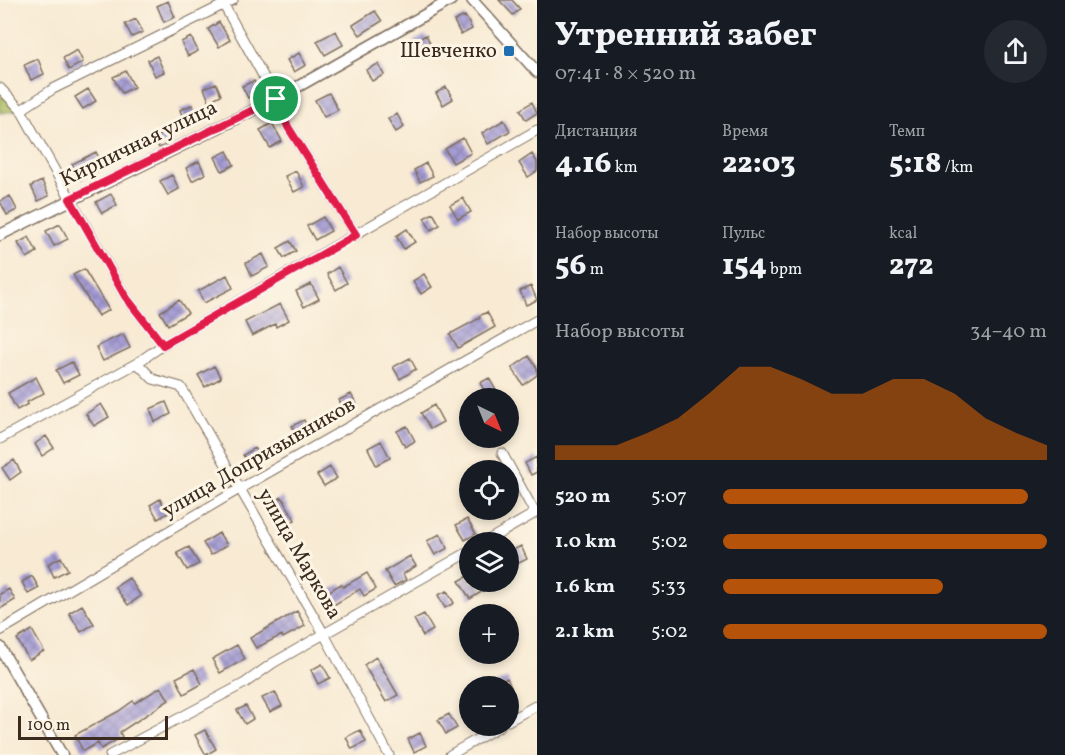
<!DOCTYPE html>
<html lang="ru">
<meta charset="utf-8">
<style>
body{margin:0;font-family:Vollkorn,serif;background:#242831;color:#f1f3f6;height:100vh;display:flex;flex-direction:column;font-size:22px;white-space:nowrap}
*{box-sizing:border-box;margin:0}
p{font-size:20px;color:#9ea1a6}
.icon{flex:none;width:33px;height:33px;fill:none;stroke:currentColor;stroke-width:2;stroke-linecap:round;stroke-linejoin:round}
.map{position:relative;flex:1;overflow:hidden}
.panel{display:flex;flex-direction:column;background:#171b24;width:528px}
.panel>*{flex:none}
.needle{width:39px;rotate:137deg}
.tools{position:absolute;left:459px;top:388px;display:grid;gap:12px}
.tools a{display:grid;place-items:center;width:60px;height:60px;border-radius:50%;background:#171b24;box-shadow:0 3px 9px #0003;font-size:30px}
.scale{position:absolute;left:18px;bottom:15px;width:150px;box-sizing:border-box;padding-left:6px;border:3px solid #3b2a1e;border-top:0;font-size:16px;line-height:21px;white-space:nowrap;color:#3b2a1e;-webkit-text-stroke:4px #fcf5e5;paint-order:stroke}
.pin{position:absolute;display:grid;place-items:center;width:51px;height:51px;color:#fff;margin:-26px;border:3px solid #fff;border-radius:50%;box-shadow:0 2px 6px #0007}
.round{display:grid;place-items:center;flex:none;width:63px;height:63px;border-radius:32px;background:#242831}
.headline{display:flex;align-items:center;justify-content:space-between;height:102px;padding:0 18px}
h1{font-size:33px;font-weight:800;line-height:45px}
.stats{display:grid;grid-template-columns:repeat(3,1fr);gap:9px;height:102px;padding:6px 18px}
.stats div{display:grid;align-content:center}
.stats b{font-size:30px;font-weight:800}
.stats small{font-size:16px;font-weight:400}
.stats p{font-size:16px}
.chart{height:168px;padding:12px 18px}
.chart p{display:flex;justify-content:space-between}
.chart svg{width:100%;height:108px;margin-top:6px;fill:#b45309;opacity:.7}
ul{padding:0 18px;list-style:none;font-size:20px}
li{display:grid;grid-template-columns:96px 72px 1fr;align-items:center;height:45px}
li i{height:15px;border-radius:8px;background:#b45309}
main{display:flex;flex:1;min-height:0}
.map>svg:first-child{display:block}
</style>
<main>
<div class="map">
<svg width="537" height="755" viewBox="0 0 537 755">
<defs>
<pattern id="grass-tufts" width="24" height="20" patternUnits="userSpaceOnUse" patternTransform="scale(1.5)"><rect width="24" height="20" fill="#acc063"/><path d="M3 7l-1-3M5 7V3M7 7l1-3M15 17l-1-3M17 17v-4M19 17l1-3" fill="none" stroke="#8d9c51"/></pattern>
<pattern id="building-cross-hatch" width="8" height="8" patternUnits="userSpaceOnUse" patternTransform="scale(1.5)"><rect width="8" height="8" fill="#a59dd6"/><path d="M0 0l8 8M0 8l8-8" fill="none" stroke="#8880ad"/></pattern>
</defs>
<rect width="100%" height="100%" fill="#fcf5e5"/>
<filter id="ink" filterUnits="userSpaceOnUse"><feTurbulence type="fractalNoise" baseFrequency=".0167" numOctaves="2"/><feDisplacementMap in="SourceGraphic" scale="12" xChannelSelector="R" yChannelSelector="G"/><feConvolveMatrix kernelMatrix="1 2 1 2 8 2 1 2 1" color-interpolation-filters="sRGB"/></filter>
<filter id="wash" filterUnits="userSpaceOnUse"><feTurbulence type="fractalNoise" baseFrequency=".008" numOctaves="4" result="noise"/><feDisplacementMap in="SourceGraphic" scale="24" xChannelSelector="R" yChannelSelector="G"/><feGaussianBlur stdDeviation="1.35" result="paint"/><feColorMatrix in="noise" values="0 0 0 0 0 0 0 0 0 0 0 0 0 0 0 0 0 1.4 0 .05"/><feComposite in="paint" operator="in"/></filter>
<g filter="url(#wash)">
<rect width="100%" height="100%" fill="#f8ead3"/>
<path fill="url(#grass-tufts)" stroke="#747540" stroke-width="1.5" d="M0,88l21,22 -21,3z"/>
<g id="blocks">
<path fill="url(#building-cross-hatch)" d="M499,0h13l8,9 -7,6z
M168,1l7,16 -11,5 -7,-16z
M375,11l7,10 -22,14 -7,-10z
M465,16l7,13 -11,6 -7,-14z
M136,19l7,13 -11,5 -7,-13z
M219,22l11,18 -11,7 -11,-18z
M336,31l7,14 -18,10 -8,-14z
M426,35l8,17 -11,6 -9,-17z
M191,37l7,14 -10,5 -7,-14z
M77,50l6,12 -14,8 -6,-12z
M299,53l7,12 -12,7 -7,-12z
M157,56l7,16 -9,4 -7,-16z
M38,59l6,15 -13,6 -7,-15z
M378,64l6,11 -12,6 -6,-11z
M126,71l8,16 -12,6 -9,-16z
M254,81l6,12 -12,5 -6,-12z
M216,83l5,12 -12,6 -5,-13z
M446,87l7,12 -10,6 -7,-12z
M88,89l8,12 -13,8 -8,-12z
M329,93l9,17 -14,7 -9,-17z
M532,102l5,11 -11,7 -6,-10z
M192,105l6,12 -13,6 -5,-13z
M397,114l7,13 -8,5 -8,-13z
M504,120l6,11 -22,13 -6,-11z
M272,123l10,18 -12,7 -10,-18z
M166,131l6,11 -13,6 -5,-10z
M463,138l8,15 -18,10 -8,-14z
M227,151l7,14 -12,6 -7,-14z
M96,152l8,16 -24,12 -8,-16z
M532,154l5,8v9l-9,6 -9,-14z
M199,161l6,13 -13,7 -6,-13z
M426,163l7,13 -13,6 -6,-12z
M296,171l8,16 -10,5 -9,-16z
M172,175l7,14 -11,6 -8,-14z
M42,181l7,15 -11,5 -7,-15z
M111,194l6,11 -15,8 -6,-11z
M10,196l7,14 -10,5 -7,-14z
M463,198l8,14 -13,7 -8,-14z
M433,213l7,12 -9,5 -7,-12z
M323,217l8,14 -16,9 -8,-14z
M60,224l8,15 -14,7 -8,-15z
M407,229l8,13 -11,7 -8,-13z
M29,237l8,15 -10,6 -9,-15z
M290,241l6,10 -12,7 -6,-10z
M263,254l6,13 -17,9 -6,-13z
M338,267l9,16 -11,7 -9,-16z
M84,269l25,41 -11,6 -25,-41z
M424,274l8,13 -11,7 -8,-13z
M227,275l6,13 -29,15 -6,-12z
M311,284l8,15 -15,8 -8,-16z
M531,286l6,14 -11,5 -6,-14z
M179,300l9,13 -20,12 -8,-13z
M280,304l9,16 -13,7 -1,-3 -23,12 -7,-14z
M487,312l8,15 -37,21 -8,-14 30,-16 -1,-2z
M123,334l7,14 -27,13 -7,-14z
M529,356l8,12v7l-14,10 -11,-17z
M410,358l6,11 -16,10 -7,-12z
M72,362l7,13 -16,8 -7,-13z
M214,366l7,12 -16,9 -7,-12z
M36,377l8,16 -17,9 1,2 -11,6 -9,-17z
M489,378l9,16 -9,5 -9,-16z
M351,394l6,11 -12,7 -6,-12z
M166,402l5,12 -16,8 -5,-13z
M101,404l8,13 -15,9 -8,-12z
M434,405l9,17 -13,7 -9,-16z
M304,420l5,11 -11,6 -6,-11z
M407,426l8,15 -10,6 -8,-16z
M46,436l8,12 -12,8 -7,-12z
M381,441l9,17 -14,7 -8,-17z
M255,448l6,10 -12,7 -6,-10z
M537,457v15l-6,3 -6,-12z
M14,460l7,12 -11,8 -8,-12z
M330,467l7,11 -13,8 -7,-11z
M282,497l13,23 -10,5 -13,-22z
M160,499l8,14 -10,6 -8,-14z
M467,519l9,15 -11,6 -9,-15z
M219,533l8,12 -16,10 -8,-12z
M440,534l8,14 -13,7 -8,-14z
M521,546l6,13 -12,6 -6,-13z
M189,547l10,17 -12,6 -10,-17z
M410,556l6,10 -13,8 3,6 -12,6 -9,-15z
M61,557l7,13 -14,7 -6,-13z
M367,573l9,16 -12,7 -4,-7 -28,17 -8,-12 17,-10 2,3z
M470,575v7h8l5,9 -13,8 -11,-18z
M32,576l7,12 -11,6 -6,-12z
M129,578l12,18 -13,9 -13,-18z
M9,589l6,11 -15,9v-15z
M447,591l7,12 -9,5 -7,-13z
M82,605l12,19 -13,8 -12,-19z
M297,611l8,15 -22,12 -1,-3 -26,13 -6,-10z
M424,614l9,16 -10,6 -9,-17z
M32,630l12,21 -15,9 -12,-21z
M237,645l8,14 -25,14 -8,-14z
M376,657l22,38 -12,7 -22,-37z
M322,664l8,14 -12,6 -7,-14z
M194,669l8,15 -18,10 -8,-16z
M507,678l4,9h-22z
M161,687l8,13 -49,32 2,5 -21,12 -3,-6 -15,8 -8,-16 44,-24 14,-10 2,2z
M275,692l7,14 -12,6 -8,-14z
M246,706l7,13 -8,5 -8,-14z
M449,714l8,14 -11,6 -8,-14z
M205,730l11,19 -10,6 -11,-20z
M360,730l6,12 -14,7 -6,-12z
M420,733l6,13 -12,6 -6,-13z"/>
</g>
</g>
<g filter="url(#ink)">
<use href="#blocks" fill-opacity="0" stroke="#7d6d5d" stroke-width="1.5"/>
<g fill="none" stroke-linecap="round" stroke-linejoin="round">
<g stroke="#7d6d5d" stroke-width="11">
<path id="minor" d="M221,0l55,99 12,28 68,108
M0,88l21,22 104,186 38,49
M21,110l32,-21 180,-89
M137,363l16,16 28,8 143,247 65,121
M0,439l137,-76 26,-18 374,-215
M502,453l33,60
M483,543l54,-31
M0,631l241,-143 296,-168
M508,721l29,-16
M110,755l135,-72 28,-20 197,-112
M450,755l50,-29"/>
</g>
<g stroke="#7d6d5d" stroke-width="13">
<path id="tertiary" d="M472,0l65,72
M0,235l276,-136 175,-99
M0,647l62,108"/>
</g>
<use href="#minor" stroke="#fff" stroke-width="9"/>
<use href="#tertiary" stroke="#fff" stroke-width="10"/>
</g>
</g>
<g fill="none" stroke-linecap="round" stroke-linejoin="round" filter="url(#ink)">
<g stroke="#fff" stroke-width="12">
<path id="route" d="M276,99l12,28 68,108 -193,110 -38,-49 -55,-97z"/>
</g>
<use href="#route" stroke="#e11d48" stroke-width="8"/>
</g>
<rect fill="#1f6fb2" stroke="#fcf5e5" stroke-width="2" x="503" y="45" width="12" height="12" rx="3"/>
<g text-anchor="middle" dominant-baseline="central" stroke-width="6" stroke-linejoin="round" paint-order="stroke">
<g font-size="21" fill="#3b2a1e" stroke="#fcf5e5" text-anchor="end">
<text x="497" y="51">Шевченко</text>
</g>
<g font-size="21" fill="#3b2a1e" stroke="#fcf5e5">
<text transform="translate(139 144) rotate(-26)">Кирпичная улица</text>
<text transform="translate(259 458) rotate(-30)">улица Допризывников</text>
<text transform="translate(299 554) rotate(60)">улица Маркова</text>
</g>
</g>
</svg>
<div class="tools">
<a><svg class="needle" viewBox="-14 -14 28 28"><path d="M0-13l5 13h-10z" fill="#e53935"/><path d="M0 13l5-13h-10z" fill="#9ea1a6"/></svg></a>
<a><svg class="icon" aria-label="locate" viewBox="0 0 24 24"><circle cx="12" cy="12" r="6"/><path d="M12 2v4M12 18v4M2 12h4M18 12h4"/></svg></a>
<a><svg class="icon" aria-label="layers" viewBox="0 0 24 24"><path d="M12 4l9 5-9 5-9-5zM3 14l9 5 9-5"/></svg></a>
<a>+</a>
<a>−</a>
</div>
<div class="scale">100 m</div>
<div class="pin" style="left:276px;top:99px;background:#1e9e55"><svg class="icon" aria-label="arrive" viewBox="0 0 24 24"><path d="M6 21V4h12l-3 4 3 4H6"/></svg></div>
</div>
<section class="panel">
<div class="headline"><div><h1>Утренний забег</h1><p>07:41 · 8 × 520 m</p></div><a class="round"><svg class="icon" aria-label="share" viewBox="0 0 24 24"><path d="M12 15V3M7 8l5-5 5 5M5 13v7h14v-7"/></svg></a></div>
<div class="stats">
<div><p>Дистанция</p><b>4.16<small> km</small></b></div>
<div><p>Время</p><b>22:03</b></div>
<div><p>Темп</p><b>5:18<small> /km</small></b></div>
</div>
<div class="stats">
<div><p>Набор высоты</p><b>56<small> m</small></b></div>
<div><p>Пульс</p><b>154<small> bpm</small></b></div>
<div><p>kcal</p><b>272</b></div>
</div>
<div class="chart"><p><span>Набор высоты</span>34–40 m</p>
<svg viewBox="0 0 160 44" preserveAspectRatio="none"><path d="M0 44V38L10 38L20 38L30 33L40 27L50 17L60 6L70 6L80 11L90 17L100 17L110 11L120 11L130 17L140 27L150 33L160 38V44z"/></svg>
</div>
<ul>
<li><b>520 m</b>5:07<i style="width:94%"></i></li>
<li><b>1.0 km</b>5:02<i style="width:100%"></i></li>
<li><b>1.6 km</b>5:33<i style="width:68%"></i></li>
<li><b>2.1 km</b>5:02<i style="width:100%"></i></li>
</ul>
</section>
</main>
